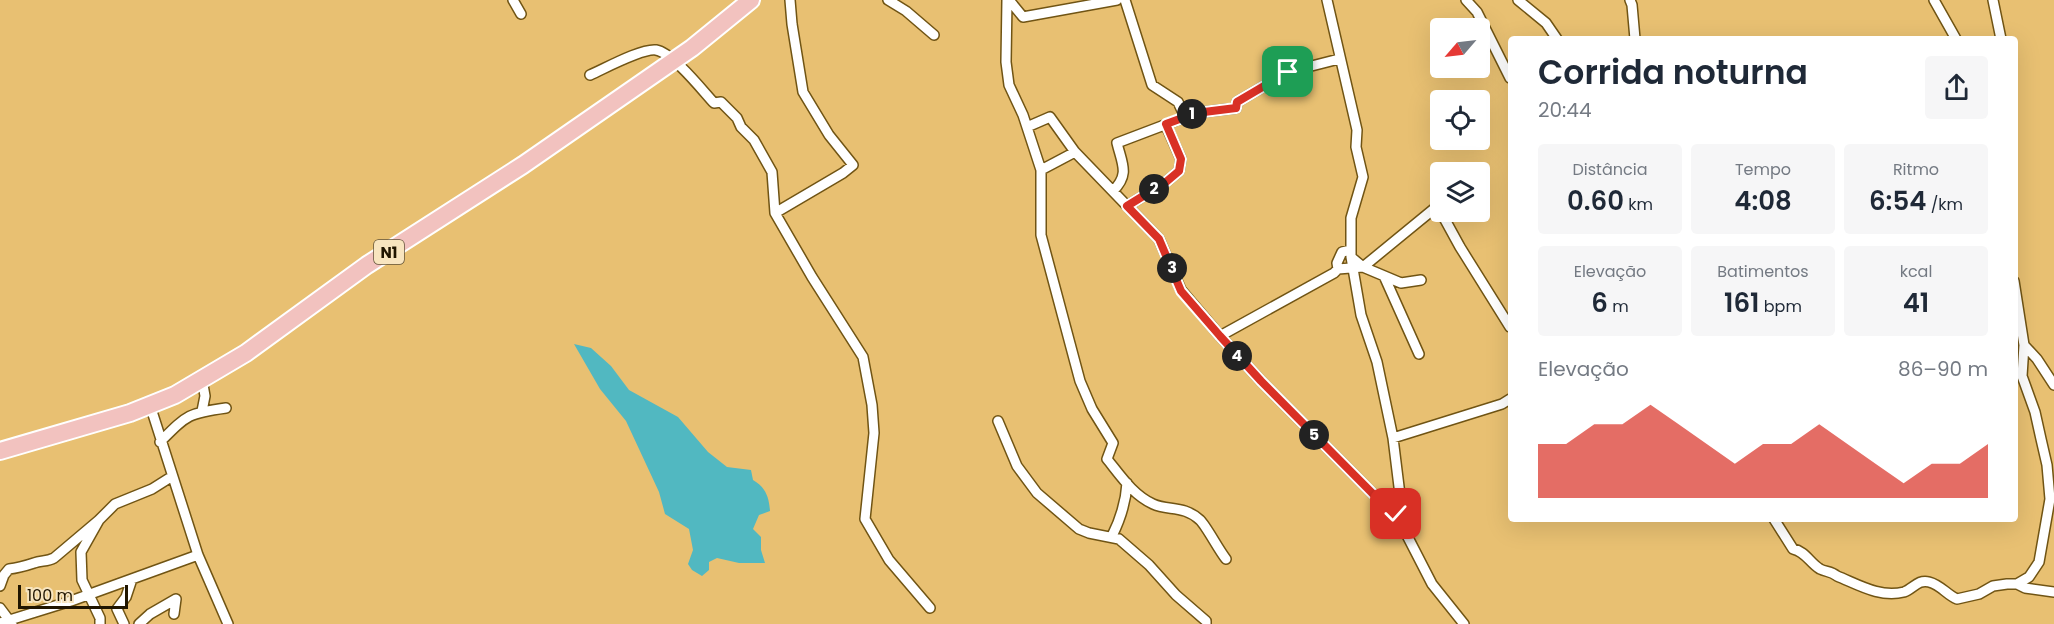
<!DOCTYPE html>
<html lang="pt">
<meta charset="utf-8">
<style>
body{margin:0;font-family:Poppins,sans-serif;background:#f6f6f7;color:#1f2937;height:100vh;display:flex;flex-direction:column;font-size:22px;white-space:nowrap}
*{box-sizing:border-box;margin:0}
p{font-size:20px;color:#747a83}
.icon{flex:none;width:33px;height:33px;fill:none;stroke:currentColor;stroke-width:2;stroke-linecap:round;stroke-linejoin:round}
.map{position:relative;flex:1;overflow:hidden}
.side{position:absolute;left:1508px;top:36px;width:510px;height:486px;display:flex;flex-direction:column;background:#fff;border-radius:6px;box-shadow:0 6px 24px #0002}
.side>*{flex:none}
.needle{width:39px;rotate:242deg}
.controls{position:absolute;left:1430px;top:18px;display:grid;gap:12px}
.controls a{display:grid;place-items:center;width:60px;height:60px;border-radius:6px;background:#fff;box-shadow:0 6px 24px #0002;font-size:30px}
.scale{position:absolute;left:18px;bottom:15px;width:110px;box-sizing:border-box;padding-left:6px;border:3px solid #201500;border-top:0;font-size:16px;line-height:21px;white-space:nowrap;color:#201500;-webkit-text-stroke:4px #f8e5bf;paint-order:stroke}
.pin{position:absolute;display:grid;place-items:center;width:51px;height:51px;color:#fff;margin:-26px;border-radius:12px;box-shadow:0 3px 9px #0006}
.km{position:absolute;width:30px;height:30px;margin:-15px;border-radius:50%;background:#222;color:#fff;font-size:16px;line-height:30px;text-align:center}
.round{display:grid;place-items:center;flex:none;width:63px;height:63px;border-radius:6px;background:#f6f6f7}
.headline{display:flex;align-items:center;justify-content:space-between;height:102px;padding:0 30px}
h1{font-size:33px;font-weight:600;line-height:45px}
.figures{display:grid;grid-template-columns:repeat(3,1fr);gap:9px;height:102px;padding:6px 30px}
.figures div{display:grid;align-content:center;border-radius:6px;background:#f6f6f7;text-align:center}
.figures b{font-size:26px;font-weight:600}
.figures small{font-size:16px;font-weight:400}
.figures p{font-size:16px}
.chart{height:168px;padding:12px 30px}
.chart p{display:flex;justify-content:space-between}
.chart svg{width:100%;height:108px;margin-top:6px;fill:#d93025;opacity:.7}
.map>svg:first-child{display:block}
</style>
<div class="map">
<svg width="2054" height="624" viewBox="0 0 2054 624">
<rect width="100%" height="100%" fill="#e8c072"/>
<path fill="#51b8c1" d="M574,344l17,4 20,18 18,24 49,27 30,35 19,15 24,3 2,10c12,7 16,16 17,31l-11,4 -6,14 8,8v13l4,13h-26l-22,-5 -8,4v8l-7,6 -10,-6 -4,-6 5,-14 -4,-21 -24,-15 -6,-22 -33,-71 -26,-32z"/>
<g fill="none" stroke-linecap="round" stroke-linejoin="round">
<g stroke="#705414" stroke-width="12">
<path id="street" d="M513,0l8,14
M888,0l18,11 28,24
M1007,0l-1,62 3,23 14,30 18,55v65l39,146 12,28 21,34 -6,16c13,16 26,36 46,45 15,7 31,1 47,16 7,7 18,29 26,39
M1009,0l14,17 94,-17
M1125,0l27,85 26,17 7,15
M1327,0l30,130 -1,17 7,30 -12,41v39l12,10 72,-59 8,8 17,31 50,80
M1466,0l11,12 33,66
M1518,0l28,23 11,16
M1630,0l2,5 3,34
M1934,0l22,39
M1993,0l8,39
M590,75c14,-6 52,-27 66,-25 17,3 46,40 58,53l7,-1 16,16 4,9 13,13 18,32 3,41 37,64 51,80 9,48 2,28 -9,86 24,41 41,48
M1027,127l23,-10 25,35 84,87 22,51 39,46 41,45 128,129 7,4 6,-3 -9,-73 -16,-76 -16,-47 -10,-58
M1041,170l34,-18
M1113,191c17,-17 9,-27 4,-48l79,-30 40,-5 1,-6 51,-30 51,-13
M1127,206l39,-24 13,-11 2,-12 -15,-34
M775,213l68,-40 10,-8 -24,-30 -26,-43 -11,-68 -2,-24
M1338,269l-1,-6 5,-11 9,-2
M1384,276l35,78
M2014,281l10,64 -2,31 13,36 6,27 6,26 3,34 -11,63 -10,15 -12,7
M1220,336l114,-63 4,-4 25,-2 38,16 20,-3
M2024,345l13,14 17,26
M150,405l48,150 30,69
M202,411l3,-15 -3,-17
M998,421l19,45 20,27 42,36 10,4 30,6 30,26 27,30 30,26v3
M1393,438l109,-34 8,-5
M160,442c27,-27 28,-29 66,-34
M1396,514l36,70 32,40
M1774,519l19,30c12,2 17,14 27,20 6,3 11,2 17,7 22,9 43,22 67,16 9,-3 14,-13 25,-10 12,3 18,13 28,17l22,-5 14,-8 14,-2h10l8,4 29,4
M99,520l16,-16 37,-15 19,-12
M1112,536c8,-16 14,-35 15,-53
M0,586l4,-11 5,-6c9,-1 16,-3 25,-6 7,-3 13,-1 20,-5l45,-38 -18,32 1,28 18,38v6
M0,608l12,16
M0,623l71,-22 127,-46
M124,624l-7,-15 9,-12 6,-18
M139,624l11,-10 26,-15 -2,15"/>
</g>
<g stroke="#fff" stroke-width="20">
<path id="highway" d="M0,451l130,-38 45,-18 71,-42 121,-88 156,-100 169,-117 59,-48"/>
</g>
<use href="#street" stroke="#fff" stroke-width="9"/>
<use href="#highway" stroke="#f2c2bf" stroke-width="16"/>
</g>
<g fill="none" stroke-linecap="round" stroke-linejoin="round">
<g stroke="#fff" stroke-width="12">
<path id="route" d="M1288,72l-51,30 -1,6 -40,5 -30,11 15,35 -2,12 -13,11 -39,24 32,33 22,52 39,45 41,45 128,129 7,4"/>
</g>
<use href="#route" stroke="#d93025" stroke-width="8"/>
</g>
<g text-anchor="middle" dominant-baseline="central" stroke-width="4.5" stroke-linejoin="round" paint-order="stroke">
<rect fill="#f8e5bf" stroke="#615339" stroke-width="1.5" x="374" y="240" width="30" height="24" rx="4.5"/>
<g font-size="15" font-weight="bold" fill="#201500">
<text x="389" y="252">N1</text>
</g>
</g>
</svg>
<div class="controls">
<a><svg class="needle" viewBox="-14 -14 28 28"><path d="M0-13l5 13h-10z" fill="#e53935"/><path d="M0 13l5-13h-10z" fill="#747a83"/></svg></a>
<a><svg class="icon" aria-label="locate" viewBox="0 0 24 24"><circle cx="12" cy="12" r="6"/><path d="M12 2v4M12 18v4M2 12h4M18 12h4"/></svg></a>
<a><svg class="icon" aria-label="layers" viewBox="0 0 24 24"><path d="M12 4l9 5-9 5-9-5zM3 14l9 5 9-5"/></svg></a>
</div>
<div class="scale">100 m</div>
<div class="pin" style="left:1288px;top:72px;background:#1e9e55"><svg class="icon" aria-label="arrive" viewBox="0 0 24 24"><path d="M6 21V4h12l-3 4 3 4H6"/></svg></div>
<div class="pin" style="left:1396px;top:514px;background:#d93025"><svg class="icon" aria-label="check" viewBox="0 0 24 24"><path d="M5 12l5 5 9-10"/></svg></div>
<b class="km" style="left:1192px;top:114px">1</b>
<b class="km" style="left:1154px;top:189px">2</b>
<b class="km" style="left:1172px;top:268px">3</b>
<b class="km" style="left:1237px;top:356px">4</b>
<b class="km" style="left:1314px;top:435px">5</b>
<section class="side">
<div class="headline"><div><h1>Corrida noturna</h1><p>20:44</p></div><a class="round"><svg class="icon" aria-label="share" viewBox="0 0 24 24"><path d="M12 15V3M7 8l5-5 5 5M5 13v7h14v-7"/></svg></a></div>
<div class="figures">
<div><p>Distância</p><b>0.60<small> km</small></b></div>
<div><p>Tempo</p><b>4:08</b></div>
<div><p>Ritmo</p><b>6:54<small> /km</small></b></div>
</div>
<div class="figures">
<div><p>Elevação</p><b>6<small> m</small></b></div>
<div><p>Batimentos</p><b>161<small> bpm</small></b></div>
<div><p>kcal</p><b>41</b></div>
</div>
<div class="chart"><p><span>Elevação</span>86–90 m</p>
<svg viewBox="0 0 160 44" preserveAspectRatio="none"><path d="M0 44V22L10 22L20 14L30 14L40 6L50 14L60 22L70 30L80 22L90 22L100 14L110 22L120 30L130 38L140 30L150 30L160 22V44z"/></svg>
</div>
</section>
</div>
